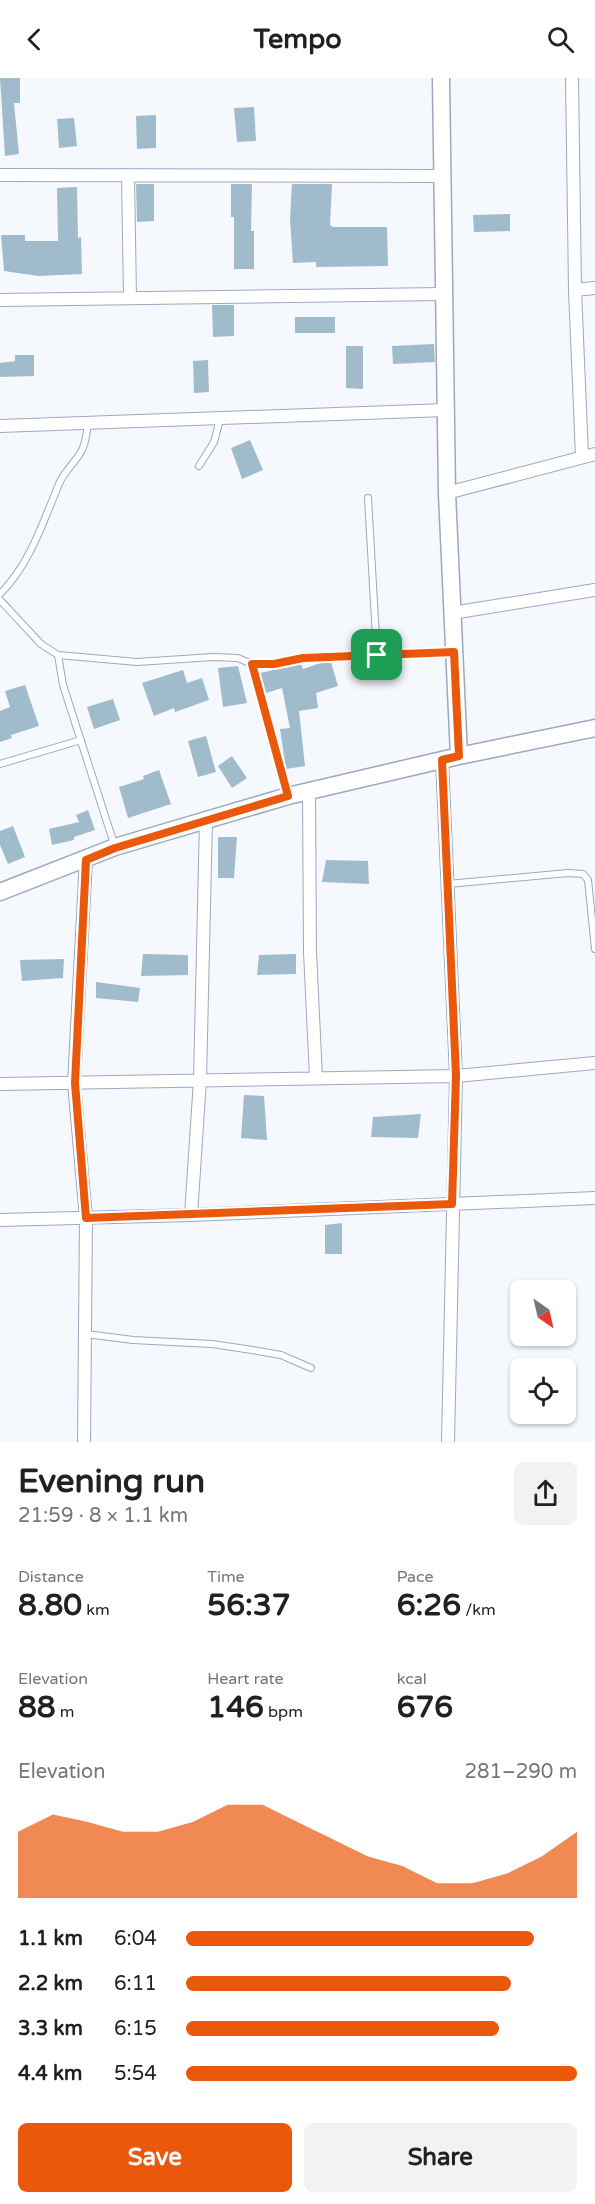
<!DOCTYPE html>
<meta charset="utf-8">
<style>
body{margin:0;font-family:"Varela Round",sans-serif;background:#f2f2f2;color:#202124;height:100vh;display:flex;flex-direction:column;font-size:22px;white-space:nowrap}
*{box-sizing:border-box;margin:0}
p{font-size:20px;color:#757577}
.icon{flex:none;width:33px;height:33px;fill:none;stroke:currentColor;stroke-width:2;stroke-linecap:round;stroke-linejoin:round}
.map{position:relative;height:1364px;overflow:hidden}
.details{display:flex;flex-direction:column;background:#fff;flex:1}
.details>*{flex:none}
.needle{width:39px;rotate:146deg}
.fabs{position:absolute;left:510px;top:1202px;display:grid;gap:12px}
.fabs a{display:grid;place-items:center;width:66px;height:66px;border-radius:9px;background:#fff;box-shadow:0 2px 4px #0004;font-size:30px}
.pin{position:absolute;display:grid;place-items:center;width:51px;height:51px;color:#fff;margin:-26px;border-radius:12px;box-shadow:0 3px 9px #0006}
.round{display:grid;place-items:center;flex:none;width:63px;height:63px;border-radius:9px;background:#f2f2f2}
.overview{display:flex;align-items:center;justify-content:space-between;height:102px;padding:0 18px}
h1{font-size:33px;font-weight:800;line-height:45px}
.stats{display:grid;grid-template-columns:repeat(3,1fr);gap:9px;height:102px;padding:6px 18px}
.stats div{display:grid;align-content:center}
.stats b{font-size:30px;font-weight:800}
.stats small{font-size:16px;font-weight:400}
.stats p{font-size:16px}
.chart{height:168px;padding:12px 18px}
.chart p{display:flex;justify-content:space-between}
.chart svg{width:100%;height:108px;margin-top:6px;fill:#ea580c;opacity:.7}
.button{display:flex;gap:12px;margin-top:auto;padding:12px 18px}
.button a{flex:1;height:69px;border-radius:9px;background:#ea580c;color:#fff;font-size:24px;font-weight:800;line-height:69px;text-align:center}
.button a+a{background:#f2f2f2;color:#202124}
ul{padding:0 18px;list-style:none;font-size:20px}
li{display:grid;grid-template-columns:96px 72px 1fr;align-items:center;height:45px}
li i{height:15px;border-radius:8px;background:#ea580c}
header{display:flex;justify-content:space-between;align-items:center;height:78px;padding:0 18px;background:#fff;font-size:27px;font-weight:800}
.map>svg:first-child{display:block}
</style>
<header><svg class="icon" aria-label="back" viewBox="0 0 24 24"><path d="M15 5l-7 7 7 7"/></svg>Tempo<svg class="icon" aria-label="search" viewBox="0 0 24 24"><circle cx="10" cy="10" r="6"/><path d="M15 15l6 6"/></svg></header>
<div class="map">
<svg width="595" height="1364" viewBox="0 0 595 1364">
<rect width="100%" height="100%" fill="#f5f8fd"/>
<path fill="#a0bccc" d="M0,0h20v25h-6l5,51 -14,2z
M254,29l2,34 -19,1 -3,-34z
M156,37v33l-19,1 -1,-33z
M74,40l3,28 -18,2 -2,-29z
M136,106h18v37l-17,1z
M231,106h21l-1,47h3v38h-20v-52h-3z
M292,106h40l-2,41 3,2h54l1,39 -72,1v-5l-23,1 -3,-44z
M77,109l1,51 3,-1 1,37 -44,2 -34,-5 -3,-36h24v6h33l-1,-53z
M510,136v17l-36,1 -1,-17z
M212,227h22v31l-21,1z
M295,239h40v16h-40z
M434,266l1,18 -42,2 -1,-18z
M346,268h17v43l-17,-1z
M15,277h19v21l-34,1v-14l15,-2z
M208,282l1,32 -15,1 -1,-32z
M250,362l13,30 -21,9 -11,-31z
M323,584h8l7,24 -22,7 2,15 -19,3 6,55 -19,3 -6,-40 10,-1 -8,-40 -16,5 -6,-20 41,-9 2,5z
M238,588l9,37 -24,4 -5,-39z
M183,592l4,13 15,-5 7,22 -34,12 -1,-4 -20,8 -12,-33z
M25,607l14,41 -28,9 1,3 -12,4v-31l10,-4 -5,-16z
M113,621l7,21 -26,9 -7,-22z
M206,658l10,36 -18,5 -10,-36z
M232,678l15,22 -15,10 -14,-22z
M159,692l12,34 -43,14 -9,-31 25,-8 -1,-3z
M88,732l7,20 -21,7v3l-22,5 -3,-16 30,-7 -3,-7z
M13,748l12,31 -17,7 -8,-19v-14z
M218,759h19l-3,41h-16z
M326,782l42,1 1,23 -47,-2z
M143,876l45,1v20l-47,1z
M296,876v20l-39,1 2,-20z
M64,881l-1,19 -41,3 -2,-21z
M96,904l44,6 -2,14 -42,-4z
M244,1017l20,1 3,44 -26,-2z
M421,1036l-3,24 -47,-1 2,-20z
M342,1145v31h-17v-29z"/>
<g fill="none" stroke-linecap="round" stroke-linejoin="round">
<g stroke="#9da8c0" stroke-width="8">
<path id="lane" d="M199,388l15,-24 6,-23
M368,420l9,157
M0,516c30,-30 43,-72 59,-110 5,-13 17,-22 23,-34 4,-8 5,-18 6,-27
M0,522l41,44 17,11 79,7 76,-5 25,1 14,6h22l29,-6 150,-6
M58,577l5,30 52,162
M252,586l35,130
M0,686l81,-24
M448,806l120,-11 15,1 5,6 7,69
M86,1256l47,6 79,4 40,6 29,5 30,13"/>
</g>
<g stroke="#9da8c0" stroke-width="14">
<path id="street" d="M572,0l3,212 7,166
M0,97l441,1
M128,97l2,123
M575,212l20,-2
M0,222l443,-6
M0,348l446,-16
M447,415l148,-39
M452,535l143,-23
M442,682l14,316 -8,366
M309,713l1,161 6,126
M0,1006l456,-8 139,-13
M191,1137l9,-135 6,-260
M0,1142l191,-5 404,-17
M84,1364l2,-224 -12,-135 12,-223"/>
</g>
<g stroke="#9da8c0" stroke-width="19">
<path id="secondary" d="M441,0l6,415 12,263
M0,814l115,-45 173,-51 171,-40 136,-28"/>
</g>
<use href="#lane" stroke="#fff" stroke-width="6"/>
<use href="#street" stroke="#fff" stroke-width="12"/>
<use href="#secondary" stroke="#fff" stroke-width="16"/>
</g>
<g fill="none" stroke-linecap="round" stroke-linejoin="round">
<g stroke="#fff" stroke-width="12">
<path id="route" d="M454,574l5,104 -17,4 14,316 -4,128 -366,14 -11,-135 11,-223 29,-12 173,-52 -36,-132h22l29,-6z"/>
</g>
<use href="#route" stroke="#ea580c" stroke-width="8"/>
</g>
</svg>
<div class="fabs">
<a><svg class="needle" viewBox="-14 -14 28 28"><path d="M0-13l5 13h-10z" fill="#e53935"/><path d="M0 13l5-13h-10z" fill="#757577"/></svg></a>
<a><svg class="icon" aria-label="locate" viewBox="0 0 24 24"><circle cx="12" cy="12" r="6"/><path d="M12 2v4M12 18v4M2 12h4M18 12h4"/></svg></a>
</div>
<div class="pin" style="left:377px;top:577px;background:#1e9e55"><svg class="icon" aria-label="arrive" viewBox="0 0 24 24"><path d="M6 21V4h12l-3 4 3 4H6"/></svg></div>
</div>
<section class="details">
<div class="overview"><div><h1>Evening run</h1><p>21:59 · 8 × 1.1 km</p></div><a class="round"><svg class="icon" aria-label="share" viewBox="0 0 24 24"><path d="M12 15V3M7 8l5-5 5 5M5 13v7h14v-7"/></svg></a></div>
<div class="stats">
<div><p>Distance</p><b>8.80<small> km</small></b></div>
<div><p>Time</p><b>56:37</b></div>
<div><p>Pace</p><b>6:26<small> /km</small></b></div>
</div>
<div class="stats">
<div><p>Elevation</p><b>88<small> m</small></b></div>
<div><p>Heart rate</p><b>146<small> bpm</small></b></div>
<div><p>kcal</p><b>676</b></div>
</div>
<div class="chart"><p><span>Elevation</span>281–290 m</p>
<svg viewBox="0 0 160 44" preserveAspectRatio="none"><path d="M0 44V17L10 10L20 13L30 17L40 17L50 13L60 6L70 6L80 13L90 20L100 27L110 31L120 38L130 38L140 34L150 27L160 17V44z"/></svg>
</div>
<ul>
<li><b>1.1 km</b>6:04<i style="width:89%"></i></li>
<li><b>2.2 km</b>6:11<i style="width:83%"></i></li>
<li><b>3.3 km</b>6:15<i style="width:80%"></i></li>
<li><b>4.4 km</b>5:54<i style="width:100%"></i></li>
</ul>
<div class="button"><a>Save</a><a>Share</a></div>
</section>
